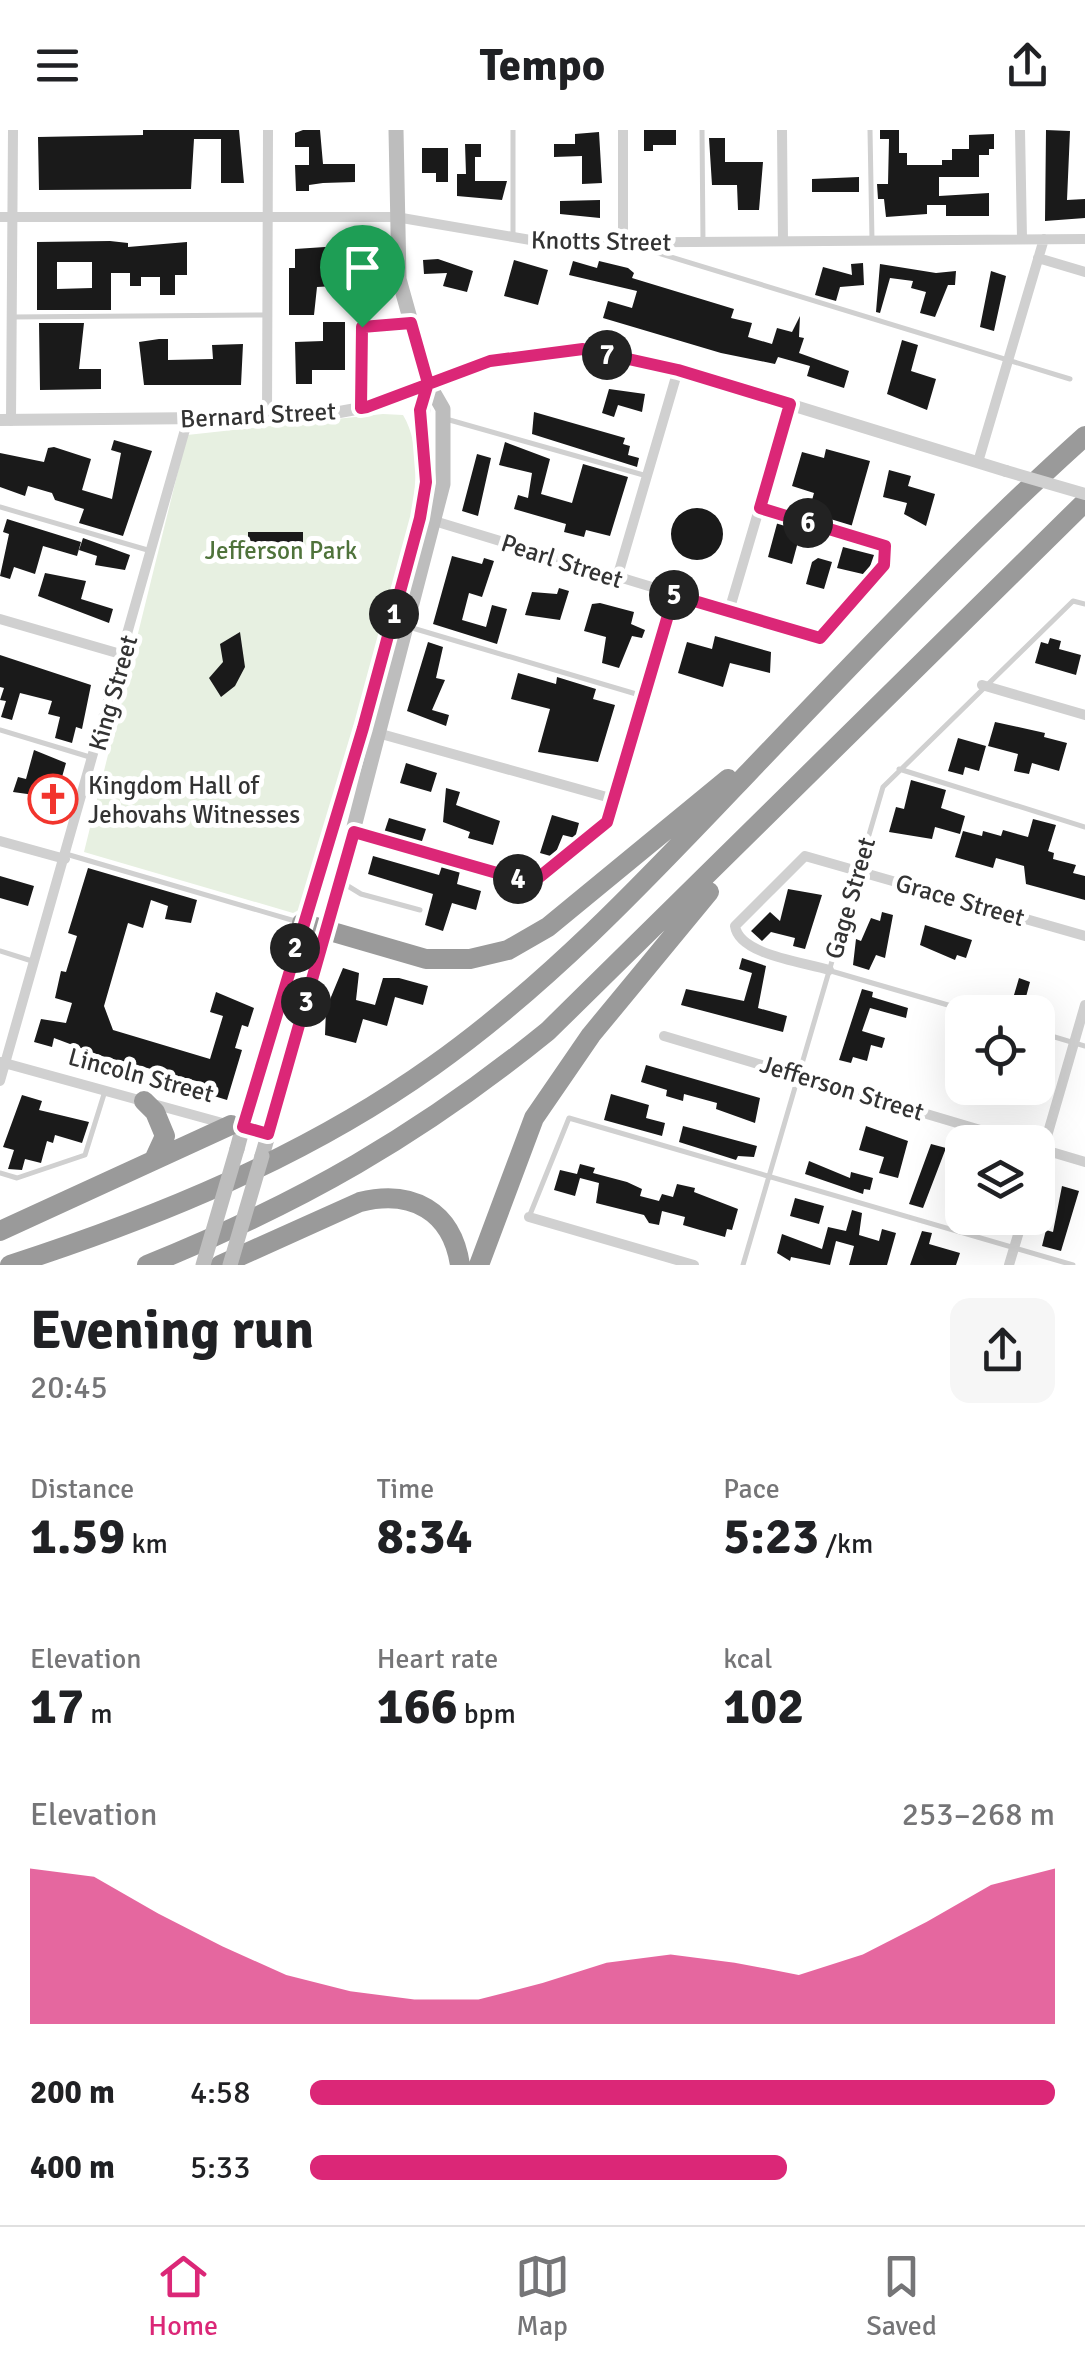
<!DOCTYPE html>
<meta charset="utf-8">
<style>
body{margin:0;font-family:Signika,sans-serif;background:#f6f6f6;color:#202124;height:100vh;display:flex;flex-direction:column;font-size:38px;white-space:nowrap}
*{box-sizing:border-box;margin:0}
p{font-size:32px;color:#757577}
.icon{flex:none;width:55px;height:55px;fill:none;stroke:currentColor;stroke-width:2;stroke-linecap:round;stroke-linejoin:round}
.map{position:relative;height:1135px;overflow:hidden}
.sheet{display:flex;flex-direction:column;background:#fff;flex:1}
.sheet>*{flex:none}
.tools{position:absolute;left:945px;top:865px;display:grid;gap:20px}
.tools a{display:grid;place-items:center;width:110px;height:110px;border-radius:20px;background:#fff;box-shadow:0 10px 40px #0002;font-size:50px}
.pin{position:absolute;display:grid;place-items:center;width:85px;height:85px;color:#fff;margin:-102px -42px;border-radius:50% 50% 50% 0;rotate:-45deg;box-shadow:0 0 10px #0007}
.pin .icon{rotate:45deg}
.km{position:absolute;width:50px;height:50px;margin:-25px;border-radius:50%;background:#222;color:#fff;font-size:28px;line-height:50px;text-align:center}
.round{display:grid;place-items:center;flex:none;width:105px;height:105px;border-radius:20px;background:#f6f6f6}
.headline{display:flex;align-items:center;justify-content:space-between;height:170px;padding:0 30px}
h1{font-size:55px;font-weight:700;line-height:75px}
.metrics{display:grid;grid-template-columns:repeat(3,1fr);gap:15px;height:170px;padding:10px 30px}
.metrics div{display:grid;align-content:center}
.metrics b{font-size:50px;font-weight:700}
.metrics small{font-size:28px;font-weight:400}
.metrics p{font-size:28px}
.chart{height:280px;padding:20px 30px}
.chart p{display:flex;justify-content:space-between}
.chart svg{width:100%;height:180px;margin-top:10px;fill:#db2777;opacity:.7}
ul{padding:0 30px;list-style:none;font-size:32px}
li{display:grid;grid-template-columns:160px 120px 1fr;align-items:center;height:75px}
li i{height:25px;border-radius:12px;background:#db2777}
header{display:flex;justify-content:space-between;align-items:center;height:130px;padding:0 30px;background:#fff;font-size:45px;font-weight:700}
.tabs{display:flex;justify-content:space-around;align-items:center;height:140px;border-top:2px solid #e0e0e0;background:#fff;font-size:28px;color:#757577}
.tabs a{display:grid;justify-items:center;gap:5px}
.tabs .current{color:#db2777}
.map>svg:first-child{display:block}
</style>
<header><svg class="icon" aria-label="menu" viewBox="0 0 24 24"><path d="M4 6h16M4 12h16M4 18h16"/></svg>Tempo<svg class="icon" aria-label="share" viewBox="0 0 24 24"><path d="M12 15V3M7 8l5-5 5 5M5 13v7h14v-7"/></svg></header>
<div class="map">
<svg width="1085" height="1135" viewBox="0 0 1085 1135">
<rect width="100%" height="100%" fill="#fff"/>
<path fill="#e7f0e1" d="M383,284l20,1c21,35 10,86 6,125l-110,370 -6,3 -209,-61 103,-417z"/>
<path fill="#1a1a1a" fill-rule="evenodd" d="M143,0h96l5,53h-23v-44h-27l-3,50 -152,1 -1,-53 105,-2z
M303,0h17l3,34h32v18l-32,1 -14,2v6h-13l-1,-26h14v-18h-14v-14z
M644,0h32v15h-23v6h-9z
M880,0h19v23h8v12h35v-5h10v-11h17v-14l25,-1v15h-5v6h-10v22h-40v19l50,-3v23h-43v-11h-19v9l-41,3 -2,-18h-6l-1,-15h11l1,-45h-9z
M1046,0l24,1 -3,69 18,-1v19l-40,3z
M599,2l3,51 -20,1v-28l-28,1v-13h21v-10z
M709,8h16v24h38l-4,48h-21l-1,-25h-25z
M465,14h16v13h-6v24h32l-5,19 -45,-4v-22h9z
M422,18h26v34h-12v-9h-14z
M859,47v15h-47v-13z
M600,70v18l-40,-4v-13z
M110,111l18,2v4l59,-5v33h-12v20h-15v-18h-19v9h-11v-13h-19v37h-74v-68zM57,132h35v26l-35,1z
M340,116v19l34,-1v14h-39v8l-18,1 -3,28h-25v-47h6v-19z
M423,130l15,-1 35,12 -6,21 -24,-6 4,-13 -23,1z
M514,130l34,10 -10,35 -34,-9z
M573,131l24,7 2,-7 29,7 6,5 -2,5 102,31 -3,9 21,5 -4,14 24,7 5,-16 15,4 8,-16 -1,21 5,1 -5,15 50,18 -5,17 -37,-12 3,-10 -32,-9 -3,7 -54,-11 -118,-35 5,-17 24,7 5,-17 -68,-16z
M863,133l1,22 -24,2 -4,14 -21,-6 8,-28 29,8 -1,-11z
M880,134l56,9 20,-2 -1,14h-7l-13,32 -15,-4 6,-21 -15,-4 2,-7 -23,-3 -10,35 -4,-1z
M991,141l15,5 -12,55 -14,-4z
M323,192h22v48h-33v14h-16l-1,-42 28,-1z
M39,193h45l-5,46h22v20l-61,1z
M159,209h9v21l45,-1 -1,-14 31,-1 -2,41h-97l-5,-43z
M902,210l16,5 -7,26 25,8 -9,31 -40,-16z
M609,259l36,5 -3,18 -24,-7 -4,12 -12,-4z
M534,282l91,26 -2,6 7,2 -2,9 11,3 -2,9 -105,-33z
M114,310l38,11 -29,85 -44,-13 5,-14 -29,-9 -3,-7 -24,-7 -3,10 -25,-9v-34l44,9 4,-14 6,-1 37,12 -9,31 30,9 9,-46 -10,-3z
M505,312l45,17 -9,35 31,9 11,-39 45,13 -18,59 -24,-6 -2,7 -20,-5 2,-8 -52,-15 4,-14 10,3 4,-25 -33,-8z
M826,319l44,12 -19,67 -43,-13 6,-22 -22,-7 10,-34 22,6z
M477,324l14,4 -13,58 -16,-5z
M889,340l22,6 -3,10 27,8 -9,32 -22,-12 3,-11 -24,-6z
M671 404a26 26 0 1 1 52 0a26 26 0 1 1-52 0Z
M7,389l74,23 -4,14 -34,-10 -8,28 -21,-7 -4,12 -10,-3 9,-42 -6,-2z
M778,390l24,7 -10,37 -24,-7z
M248,402h55v14h-55z
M83,408l47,17 -5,15 -30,-5 2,-9 -18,-6z
M843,417l31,8 -7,20 -30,-7z
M452,426l30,8 2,-6 10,3 -12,36 -13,-4 -7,27 24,7 6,-22 15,4 -10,35 -64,-20z
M818,428l14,4 -8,27 -18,-5 6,-22z
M45,443l41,8 -5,18 32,10 -4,14 -71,-27z
M559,458l10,3 -9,29 -35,-5 7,-23 25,2z
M600,473l34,9 -3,12 14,6 -3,8 -10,-2 -13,32 -17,-5 4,-26 -22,-6 8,-27z
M240,502l5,35 -10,19 -14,11 -12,-19 14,-16 -3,-18z
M715,506l56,16 -1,21 -40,-10 -7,24 -45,-14 9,-31 25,7z
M1050,508l11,3 -2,8 22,6 -5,20 -41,-12 6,-21 7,2z
M428,512l15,5 -7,31 9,2 -13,30 17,5 -3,11 -39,-15z
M0,525l91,30 -9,44 -6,-2 -4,16 -17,-5 5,-21 -12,-3 4,-13 -32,-8 -8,27 -11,-3 5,-16 -6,-1 4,-12 -4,-1z
M518,543l38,11 1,-7 39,12 -3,10 22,6 -17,57 -60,-10 12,-43 -39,-10z
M995,592l50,11 -1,4 23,6 -8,28 -27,-8 -3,11 -15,-3 4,-17 -30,-8z
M958,608l28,8 -7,25 -14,-4 -2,8 -15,-4z
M34,620l32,13 -10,35 -43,-6 5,-15 8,2z
M406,633l31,10 -6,19 -31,-9z
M911,650l35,10 -5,18 24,8 -5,18 -25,-7 -3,12 -43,-7 7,-25 8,2z
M446,658l14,4 -4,13 44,16 -7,24 -25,-7 2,-6 -27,-10z
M552,685l27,8 -4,15 -12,-3 -9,22 -14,-4z
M389,688l37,11 -5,15 -37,-11z
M1033,689l23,6 -8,26 6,2 -1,6 23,6 -3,8 12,3v24l-59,-16 -2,-18 -28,-8 -3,10 -38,-11 8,-26 19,5 1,-5 18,5 2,-6 25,7z
M373,726l66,19 3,-9 18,5 -3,13 24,7 -5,19 -24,-7 -9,28 -18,-6 8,-31 -65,-20z
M88,738l109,32 -6,23 -26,-4 3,-13 -17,-6 -8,28 -15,-5 -24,83 9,24 97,29 13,-43 -13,-4 6,-20 38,16 -6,19 -6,-2 -7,23 7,2 -15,50 -26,-8 3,-9 -102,-27 -48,-18 -2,9 -18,-5 7,-23 25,4 6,-20 -17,-5 6,-27 5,1 11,-36 -9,-3z
M0,746l34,10 -6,20 -28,-8z
M788,759l34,6 -17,54 -12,-3 2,-8 -24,-6 -9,9 -11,-10 19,-19 10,9z
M882,782l11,3 -8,43 -9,-3 -7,15 -16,-5 3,-26 5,2 10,-23 9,3z
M925,795l47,15 -6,18 -9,-3 -2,5 -35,-15z
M742,828l24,8 -8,42 29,8 -4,16 -102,-27 5,-16 58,12 8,-28 -13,-4z
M343,838l16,5 -3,27 19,5 8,-27h16l29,8 -5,19 -28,-8 -8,29 -24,-7 -7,24 -31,-8 1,-26z
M1019,848l11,4 -7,26 6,4 -44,-1 3,-13 23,7z
M862,859l11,3 -1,5 36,11 -2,10 -36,-10 -8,23 23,7 -3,10 -11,-3 -4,16 -14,-4 -2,6 -12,-3z
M960,902l2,35 -5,19 -12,-3v-8z
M646,935l114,33 -5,25 -39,-14 1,-6 -33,-9 -1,7 -17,-5 1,-6 -26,-8z
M611,964l38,11 -3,13 19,5 -3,13 -58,-16z
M22,965l20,6 -3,9 50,12 -7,21 -27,-8 -2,8 -6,-2 -6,22 -16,-4 -3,11 -14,-1 6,-19 -11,-3z
M683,996l74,20 -3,11 -16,-1 -2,4 -57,-18z
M866,996l42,15 -10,37 -19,-5 5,-16 -25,-7z
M931,1014l15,4 -23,60 -14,-4z
M809,1031l41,17 1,-6 22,6 -3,12 -6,-1 -1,5 -58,-20z
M580,1034l15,4 -2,5 34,9 15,7 -2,7 19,5 3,-7 11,3 4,-13 18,4 -1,4 44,17 -6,21 -5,-1 -2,8 -25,-7 -17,-5 2,-8 -23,-6 -3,14 -10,-2 -5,-8 -48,-12 3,-20 -19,-5 -5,18 -21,-6 6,-20 17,4z
M1062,1056l17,5 -18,60 -19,-5 4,-16 7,2z
M795,1068l29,8 -5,18 -29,-8z
M852,1080l10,3 -3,22 20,6 3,-12 14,4 -9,32h-38l5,-19 -18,-5 -6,24 -39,-8 -1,4 -13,-8 5,-19 40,15 6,-22 18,4z
M922,1101l10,2 -3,11 31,9 -4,12h-46z"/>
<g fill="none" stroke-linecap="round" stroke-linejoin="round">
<path stroke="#d0d0d0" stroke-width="5" d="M513,0v107
M702,0l1,112
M870,0l2,110
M635,116l435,133
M12,187l252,-2
M361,276l1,-79 46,-4
M446,289l201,57
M0,377l151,44
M760,378l125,37 -1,20 -64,73
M409,497l234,69
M0,600l93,28
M899,639l186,58
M356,702l176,51 75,-61 7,-23
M66,724l229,67
M343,753l18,11 59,16
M0,821l32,10
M831,841l141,41
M1038,902l47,14
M0,1043l17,5 68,-23 20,-64
M529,1087l40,-99 504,147
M743,1135l140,-478 190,-186 12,3"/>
<path stroke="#d0d0d0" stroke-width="10" d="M623,0v112
M782,0l1,111
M1020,0l2,108
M0,87h396l152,26 537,-4
M1038,128l47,14
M267,289l1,-289
M11,291l2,-291
M978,332l66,-223
M431,390l389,118
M617,448l61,-208
M729,481l61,-207
M0,489l124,36
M982,555l103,30
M374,602l240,67 59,-204
M0,711l65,18
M829,840c-25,-8 -90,-15 -94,-44l70,-70 280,80
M664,906l357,106
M1,932l225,62
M0,951l188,-662
M1038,1018l47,14
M1038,1037l47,-162
M529,1087l165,48
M1009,1135l14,-47"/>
<path stroke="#d0d0d0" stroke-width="12" d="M0,290l312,-3 55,-10 123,-46 93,-12 95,21 328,101"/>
<path stroke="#bdbdbd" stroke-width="15" d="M237,1019c56,-211 135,-417 183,-631 10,-46 -6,-92 8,-135
M262,1026l65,-225 116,-447v-75l-15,-26 -29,-104 -3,-149"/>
<path stroke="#9a9a9a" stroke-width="20" d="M302,793l124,36h44l38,-9 40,-23 180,-148
M144,971l11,11 10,24 -11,24
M0,1101l231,-106
M10,1135c148,-48 295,-108 423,-199 117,-83 217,-190 315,-293 110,-115 219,-231 337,-337
M147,1135c152,-61 273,-130 401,-234l537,-529
M220,1135l140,-63c52,-13 92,9 100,63
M479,1135l55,-147 57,-83 118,-143"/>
<path stroke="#d0d0d0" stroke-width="12" d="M1006,341l79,23"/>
<path stroke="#bdbdbd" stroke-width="15" d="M203,1135l34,-116
M230,1135l32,-109"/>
</g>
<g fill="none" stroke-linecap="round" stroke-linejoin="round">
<g stroke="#fff" stroke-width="20">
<path id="route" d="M362,197l49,-4 17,60 -8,27 6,72 -6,36 -57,210 -120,399 25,7 86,-302 178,51 75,-61 67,-227 146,43 64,-73 1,-19 -125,-38 30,-104 -112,-34 -95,-21 -93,12 -123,46 -6,1 1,-81"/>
</g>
<use href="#route" stroke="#db2777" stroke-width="12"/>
</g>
<defs>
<g id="church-ring" transform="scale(2.5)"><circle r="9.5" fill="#fff" stroke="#f2352d" stroke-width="1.5"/><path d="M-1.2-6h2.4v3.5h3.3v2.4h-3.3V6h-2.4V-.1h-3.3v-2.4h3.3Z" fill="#f2352d"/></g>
</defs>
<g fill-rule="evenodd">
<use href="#church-ring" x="53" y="669"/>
</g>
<g text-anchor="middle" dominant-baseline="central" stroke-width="10" stroke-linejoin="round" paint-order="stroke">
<g font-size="25" fill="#333" stroke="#fff">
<text transform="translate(601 111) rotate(1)">Knotts Street</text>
<text transform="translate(258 285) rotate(-3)">Bernard Street</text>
<text transform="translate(562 431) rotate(18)">Pearl Street</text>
<text transform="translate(113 563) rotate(-74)">King Street</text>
<text transform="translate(850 768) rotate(-74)">Gage Street</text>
<text transform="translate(960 770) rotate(16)">Grace Street</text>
<text transform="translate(141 945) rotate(15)">Lincoln Street</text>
<text transform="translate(842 958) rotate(17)">Jefferson Street</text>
</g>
<g font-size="25" fill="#4f733b" stroke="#fff">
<text x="281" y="420">Jefferson Park</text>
</g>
<g font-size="25" fill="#333" stroke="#fff" text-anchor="start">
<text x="88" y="655">Kingdom Hall of<tspan x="88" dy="29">Jehovahs Witnesses</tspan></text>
</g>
</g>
</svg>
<div class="tools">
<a><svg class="icon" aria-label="locate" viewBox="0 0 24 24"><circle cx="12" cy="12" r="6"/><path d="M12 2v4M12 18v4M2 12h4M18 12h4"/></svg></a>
<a><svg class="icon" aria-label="layers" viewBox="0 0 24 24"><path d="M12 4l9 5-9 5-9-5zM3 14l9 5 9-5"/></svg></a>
</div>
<div class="pin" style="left:362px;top:197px;background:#1e9e55"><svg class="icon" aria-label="arrive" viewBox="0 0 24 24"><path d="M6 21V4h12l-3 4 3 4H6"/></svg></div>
<b class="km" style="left:394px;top:484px">1</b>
<b class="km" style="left:295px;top:818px">2</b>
<b class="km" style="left:306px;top:872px">3</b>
<b class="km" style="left:518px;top:749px">4</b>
<b class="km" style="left:674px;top:465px">5</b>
<b class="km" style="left:808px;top:393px">6</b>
<b class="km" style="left:607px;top:225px">7</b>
</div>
<section class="sheet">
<div class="headline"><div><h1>Evening run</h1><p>20:45</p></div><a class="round"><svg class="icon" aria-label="share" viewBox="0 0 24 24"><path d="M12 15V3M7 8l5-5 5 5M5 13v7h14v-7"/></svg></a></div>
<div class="metrics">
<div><p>Distance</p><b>1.59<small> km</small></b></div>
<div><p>Time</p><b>8:34</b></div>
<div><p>Pace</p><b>5:23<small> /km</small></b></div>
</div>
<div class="metrics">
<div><p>Elevation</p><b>17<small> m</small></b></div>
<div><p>Heart rate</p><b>166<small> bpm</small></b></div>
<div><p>kcal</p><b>102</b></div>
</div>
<div class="chart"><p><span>Elevation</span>253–268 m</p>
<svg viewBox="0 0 160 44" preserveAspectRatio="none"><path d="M0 44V6L10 8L20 17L30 25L40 32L50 36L60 38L70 38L80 34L90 29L100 27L110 29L120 32L130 27L140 19L150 10L160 6V44z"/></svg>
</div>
<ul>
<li><b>200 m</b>4:58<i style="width:100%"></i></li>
<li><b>400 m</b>5:33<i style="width:64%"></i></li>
</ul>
</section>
<nav class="tabs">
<a class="current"><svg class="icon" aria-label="home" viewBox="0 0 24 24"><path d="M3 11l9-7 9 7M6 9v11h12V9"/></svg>Home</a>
<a><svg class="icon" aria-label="map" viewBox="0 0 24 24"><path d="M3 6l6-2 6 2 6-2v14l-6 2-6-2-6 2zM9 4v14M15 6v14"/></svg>Map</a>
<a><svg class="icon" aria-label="saved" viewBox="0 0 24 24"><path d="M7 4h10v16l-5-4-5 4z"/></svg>Saved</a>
</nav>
